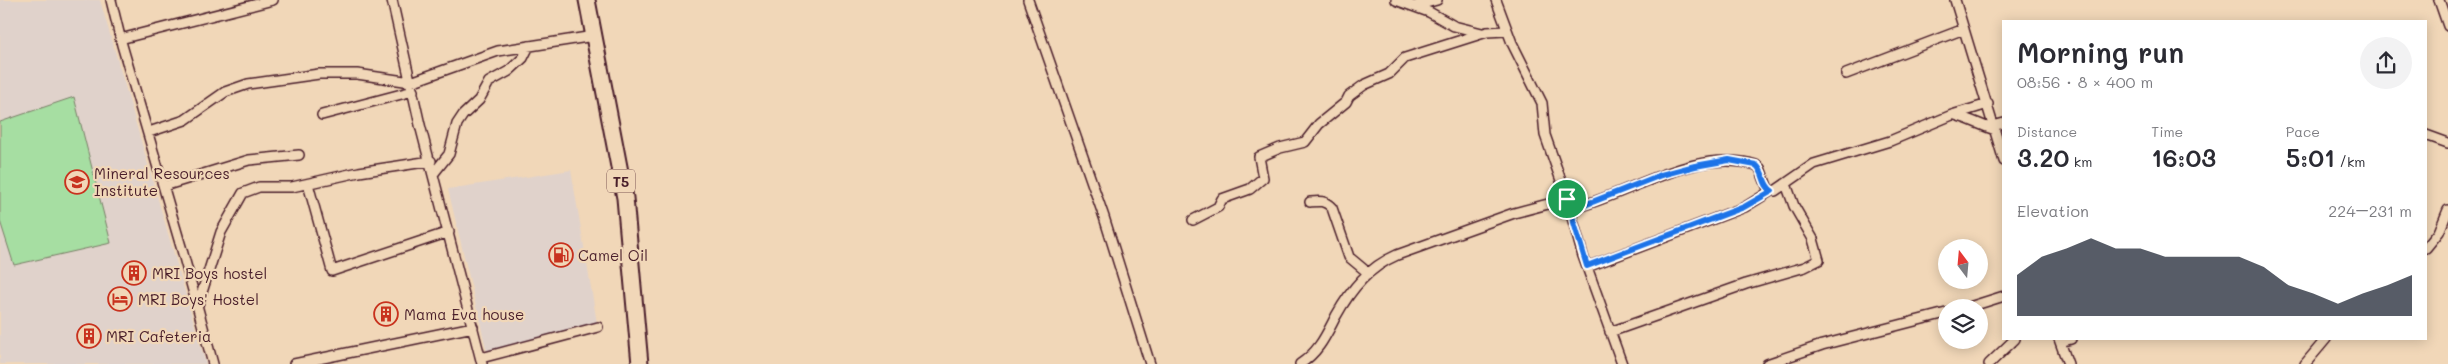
<!DOCTYPE html>
<meta charset="utf-8">
<style>
body{margin:0;font-family:Mali,sans-serif;background:#f2f2f3;color:#2b2b33;height:100vh;display:flex;flex-direction:column;font-size:19px;white-space:nowrap}
*{box-sizing:border-box;margin:0}
p{font-size:16px;color:#7c7c81}
.icon{flex:none;width:28px;height:28px;fill:none;stroke:currentColor;stroke-width:2;stroke-linecap:round;stroke-linejoin:round}
.map{position:relative;flex:1;overflow:hidden}
.side{position:absolute;left:2002px;top:20px;width:425px;height:320px;display:flex;flex-direction:column;background:#fff;border-radius:0px;box-shadow:0 2px 12px #0003}
.side>*{flex:none}
.needle{width:32px;rotate:344deg}
.buttons{position:absolute;left:1938px;top:239px;display:grid;gap:10px}
.buttons a{display:grid;place-items:center;width:50px;height:50px;border-radius:50%;background:#fff;box-shadow:0 2px 12px #0003;font-size:25px}
.pin{position:absolute;display:grid;place-items:center;width:42px;height:42px;color:#fff;margin:-21px;border:2px solid #fff;border-radius:50%;box-shadow:0 1px 5px #0007}
.round{display:grid;place-items:center;flex:none;width:52px;height:52px;border-radius:26px;background:#f2f2f3}
.summary{display:flex;align-items:center;justify-content:space-between;height:85px;padding:0 15px}
h1{font-size:28px;font-weight:600;line-height:38px}
.stats{display:grid;grid-template-columns:repeat(3,1fr);gap:8px;height:85px;padding:5px 15px}
.stats div{display:grid;align-content:center}
.stats b{font-size:25px;font-weight:600}
.stats small{font-size:14px;font-weight:400}
.stats p{font-size:14px}
.chart{height:140px;padding:10px 15px}
.chart p{display:flex;justify-content:space-between}
.chart svg{width:100%;height:90px;margin-top:5px;fill:#111827;opacity:.7}
.map>svg:first-child{display:block}
</style>
<div class="map">
<svg width="2448" height="364" viewBox="0 0 2448 364">
<rect width="100%" height="100%" fill="#f1d7b8"/>
<filter id="ink" filterUnits="userSpaceOnUse"><feTurbulence type="fractalNoise" baseFrequency=".02" numOctaves="2"/><feDisplacementMap in="SourceGraphic" scale="10" xChannelSelector="R" yChannelSelector="G"/><feConvolveMatrix kernelMatrix="1 2 1 2 8 2 1 2 1" color-interpolation-filters="sRGB"/></filter>
<g filter="url(#ink)">
<path fill="#e0d2cb" d="M0,0h100l106,364h-206z
M571,170l26,153 -110,29 -39,-163z"/>
<path fill="#a6dea2" stroke="#787e66" d="M74,97l37,146 -97,22 -14,-44v-99z"/>
<g fill="none" stroke-linecap="round" stroke-linejoin="round">
<g stroke="#4a1f2b" stroke-width="12">
<path id="street" d="M111,0l11,45 60,205 31,114
M392,0l28,125 62,239
M1028,0l76,217 46,147
M1396,0l33,12 25,14 28,7
M1496,0l16,43 30,60 3,32 19,54 19,67 39,108
M1955,0l49,161
M2439,0l9,26
M1415,6l22,-6
M120,39l153,-39
M1846,74l118,-45
M322,115l91,-24
M1955,115c14,4 26,10 40,15
M1993,126l11,-3
M149,132l36,-12 40,-28 23,-8 71,-10h38l54,8 87,-31 96,-15
M2426,135l22,8
M434,173l15,-19 8,-30 6,-9 16,-15 10,-18 20,-11 14,-13 6,-12
M308,184l24,87 117,-39
M164,186l85,-26 50,-5
M1310,202c9,-1 15,-2 22,6l17,49 18,15
M1193,220l25,-13 4,-8 28,-10 13,-11 -4,-21 21,-9 25,-6 14,-18 27,-22 3,-6 15,-11 25,-11 16,-16 82,-26 19,-1
M2426,248l13,-16 9,-22
M1587,267l158,-60 26,-16
M198,305l23,-73 22,-39 16,-6h33l67,-15 72,-11
M1966,308l38,-12
M1610,332l136,-48 59,-17 14,-7 -6,-21 -19,-33 -8,-22
M2059,339l9,25
M2060,342l11,-3
M481,358l117,-31
M294,364l179,-37
M1300,364c19,-12 26,-29 36,-48 15,-27 33,-49 61,-61l117,-42 53,-14 14,7c56,-16 115,-58 175,-41l4,3 8,21 7,2 39,-27 76,-23 62,-26 36,-11
M1767,364l55,-19 124,-32
M1989,364l26,-25
M2305,364l21,-25"/>
</g>
<g stroke="#4a1f2b" stroke-width="19">
<path id="highway" d="M587,0l38,198 15,166"/>
</g>
<use href="#street" stroke="#f1d7b8" stroke-width="9"/>
<use href="#highway" stroke="#f1d7b8" stroke-width="15"/>
</g>
</g>
<g fill="none" stroke-linecap="round" stroke-linejoin="round" filter="url(#ink)">
<g stroke="#fff" stroke-width="10">
<path id="route" d="M1729,160l27,5c9,7 6,20 16,26l-28,16 -157,59 -20,-67 11,7h4l79,-31 34,-9z"/>
</g>
<use href="#route" stroke="#1a73e8" stroke-width="6"/>
</g>
<defs>
<g id="university-ring" transform="scale(1.25)"><circle r="9.5" fill="#f1d7b8" stroke="#c8321e" stroke-width="1.5"/><path d="M0-5L7-2L0 1L-7-2ZM-4 1L0 2.5L4 1V4Q0 6-4 4Z" fill="#c8321e"/></g>
<g id="fuel-ring" transform="scale(1.25)"><circle r="9.5" fill="#f1d7b8" stroke="#c8321e" stroke-width="1.5"/><path d="M-5.5-6h7V0h2V4h1.3V-2.5L3-4.5l.8-.8L6-3V5H2.5V1h-1V6h-7ZM-4.2-4.7v3.2H.2V-4.7Z" fill="#c8321e"/></g>
<g id="building-ring" transform="scale(1.25)"><circle r="9.5" fill="#f1d7b8" stroke="#c8321e" stroke-width="1.5"/><path d="M-4-6H4V6H1V3H-1V6H-4ZM-2.5-4.3h1.7v1.8h-1.7ZM.8-4.3h1.7v1.8H.8ZM-2.5-1h1.7V.8h-1.7ZM.8-1h1.7V.8H.8Z" fill="#c8321e"/></g>
<g id="hotel-ring" transform="scale(1.25)"><circle r="9.5" fill="#f1d7b8" stroke="#c8321e" stroke-width="1.5"/><path d="M-6-4.5h1.5V1H6V5H4.5V3h-9V5H-6ZM-4 0a1.8 1.8 0 1 1 3.6 0ZM.5 0V-2.5h3Q6-2.5 6 0Z" fill="#c8321e"/></g>
</defs>
<g fill-rule="evenodd">
<use href="#university-ring" x="77" y="182"/>
<use href="#fuel-ring" x="561" y="255"/>
<use href="#building-ring" x="134" y="273"/>
<use href="#hotel-ring" x="120" y="299"/>
<use href="#building-ring" x="386" y="314"/>
<use href="#building-ring" x="89" y="336"/>
</g>
<g text-anchor="middle" dominant-baseline="central" stroke-width="4.5" stroke-linejoin="round" paint-order="stroke">
<rect fill="#f1d7b8" stroke="#7c5655" stroke-width="1" x="607" y="169.5" width="28" height="23" rx="4"/>
<g font-size="14" font-weight="bold" fill="#4a1f2b">
<text x="621" y="181">T5</text>
</g>
<g font-size="15" fill="#4a1f2b" stroke="#f1d7b8" text-anchor="start">
<text x="94" y="173">Mineral Resources<tspan x="94" dy="17">Institute</tspan></text>
<text x="578" y="255">Camel Oil</text>
<text x="152" y="273">MRI Boys hostel</text>
<text x="138" y="299">MRI Boys' Hostel</text>
<text x="404" y="314">Mama Eva house</text>
<text x="106" y="336">MRI Cafeteria</text>
</g>
</g>
</svg>
<div class="buttons">
<a><svg class="needle" viewBox="-14 -14 28 28"><path d="M0-13l5 13h-10z" fill="#e53935"/><path d="M0 13l5-13h-10z" fill="#7c7c81"/></svg></a>
<a><svg class="icon" aria-label="layers" viewBox="0 0 24 24"><path d="M12 4l9 5-9 5-9-5zM3 14l9 5 9-5"/></svg></a>
</div>
<div class="pin" style="left:1567px;top:199px;background:#1e9e55"><svg class="icon" aria-label="arrive" viewBox="0 0 24 24"><path d="M6 21V4h12l-3 4 3 4H6"/></svg></div>
<section class="side">
<div class="summary"><div><h1>Morning run</h1><p>08:56 · 8 × 400 m</p></div><a class="round"><svg class="icon" aria-label="share" viewBox="0 0 24 24"><path d="M12 15V3M7 8l5-5 5 5M5 13v7h14v-7"/></svg></a></div>
<div class="stats">
<div><p>Distance</p><b>3.20<small> km</small></b></div>
<div><p>Time</p><b>16:03</b></div>
<div><p>Pace</p><b>5:01<small> /km</small></b></div>
</div>
<div class="chart"><p><span>Elevation</span>224–231 m</p>
<svg viewBox="0 0 160 44" preserveAspectRatio="none"><path d="M0 44V24L10 15L20 11L30 6L40 11L50 11L60 15L70 15L80 15L90 15L100 20L110 29L120 33L130 38L140 33L150 29L160 24V44z"/></svg>
</div>
</section>
</div>
